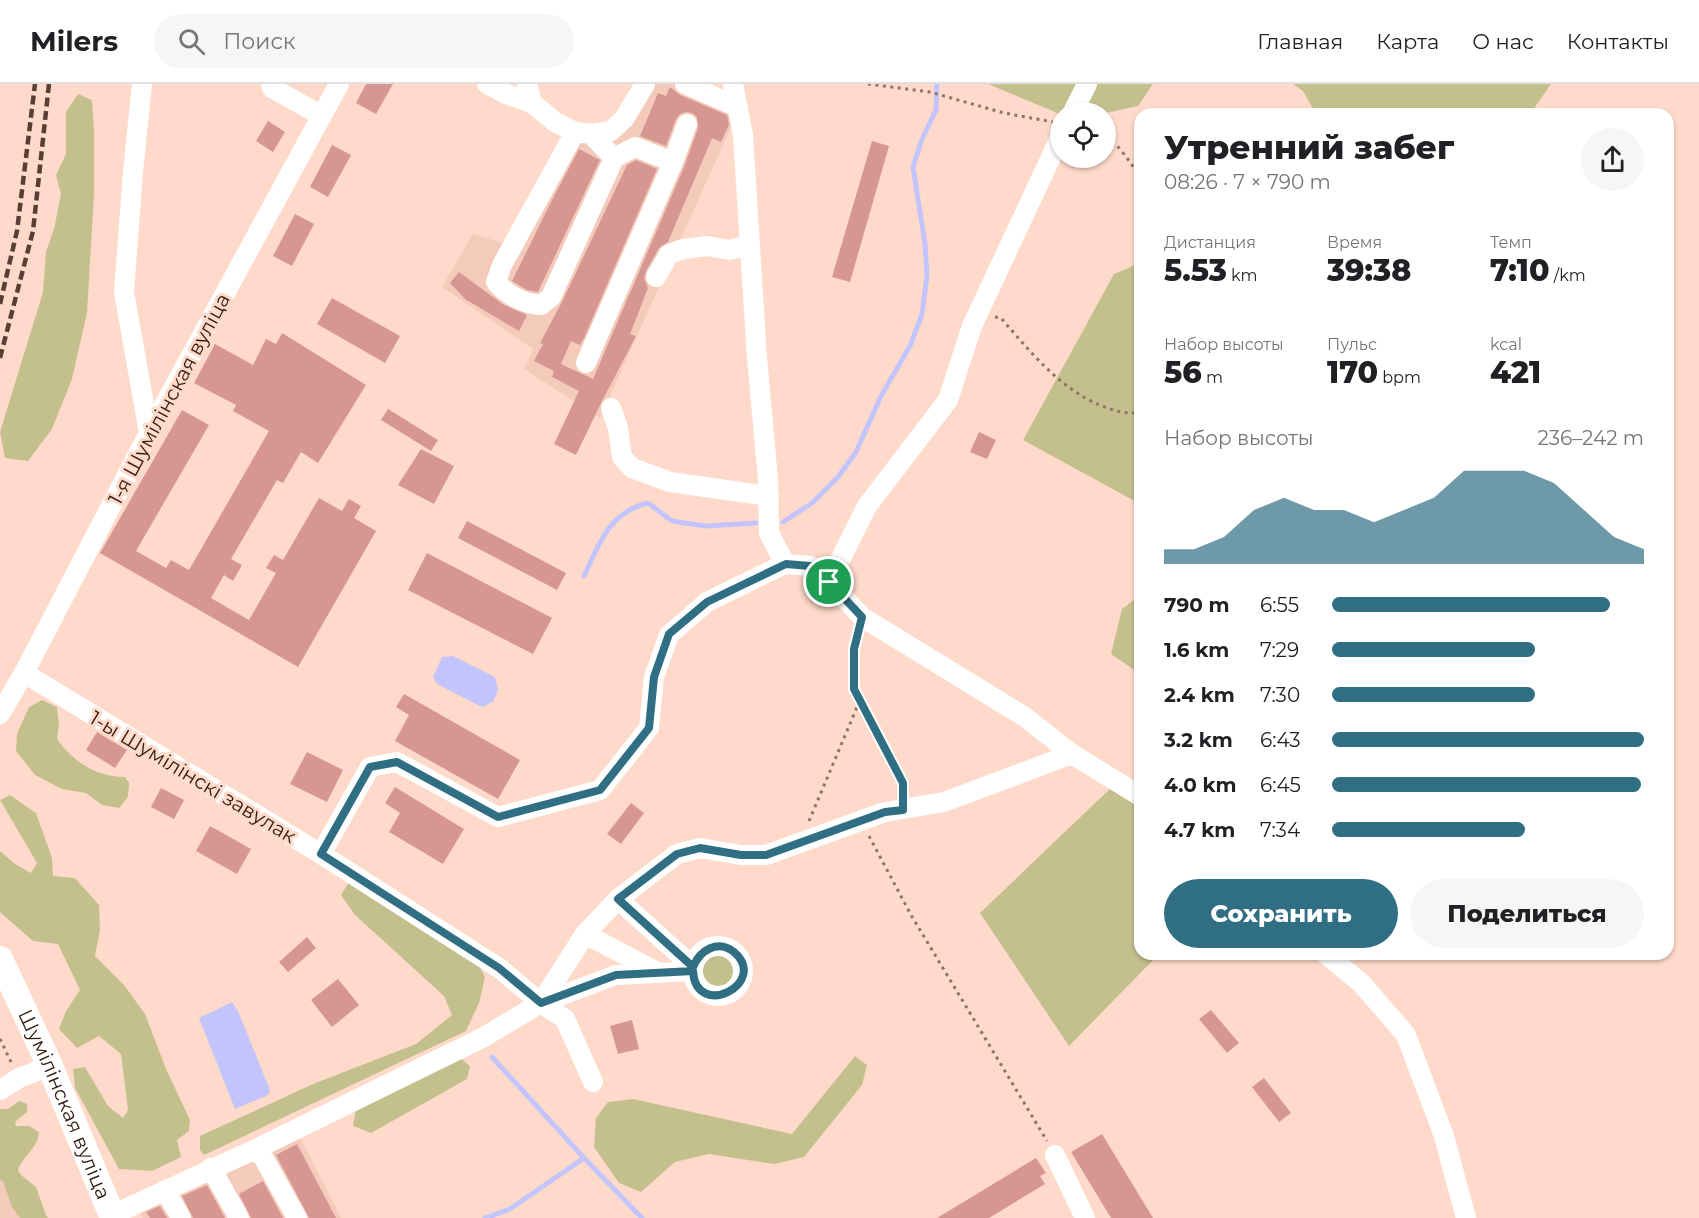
<!DOCTYPE html>
<html lang="ru">
<meta charset="utf-8">
<style>
body{margin:0;font-family:Montserrat,sans-serif;background:#f6f6f6;color:#202124;height:100vh;display:flex;flex-direction:column;font-size:22px;white-space:nowrap}
*{box-sizing:border-box;margin:0}
p{font-size:20px;color:#757577}
.icon{flex:none;width:33px;height:33px;fill:none;stroke:currentColor;stroke-width:2;stroke-linecap:round;stroke-linejoin:round}
.map{position:relative;flex:1;overflow:hidden}
.drawer{position:absolute;left:1134px;top:24px;width:540px;height:852px;display:flex;flex-direction:column;background:#fff;border-radius:18px;box-shadow:0 2px 4px #0004}
.drawer>*{flex:none}
.buttons{position:absolute;left:1050px;top:18px;display:grid;gap:12px}
.buttons a{display:grid;place-items:center;width:66px;height:66px;border-radius:50%;background:#fff;box-shadow:0 2px 4px #0004;font-size:30px}
.pin{position:absolute;display:grid;place-items:center;width:51px;height:51px;color:#fff;margin:-26px;border:3px solid #fff;border-radius:50%;box-shadow:0 2px 6px #0007}
.round{display:grid;place-items:center;flex:none;width:63px;height:63px;border-radius:32px;background:#f6f6f6}
.overview{display:flex;align-items:center;justify-content:space-between;height:102px;padding:0 30px}
h1{font-size:33px;font-weight:800;line-height:45px}
.metrics{display:grid;grid-template-columns:repeat(3,1fr);gap:9px;height:102px;padding:6px 30px}
.metrics div{display:grid;align-content:center}
.metrics b{font-size:30px;font-weight:800}
.metrics small{font-size:16px;font-weight:400}
.metrics p{font-size:16px}
.chart{height:168px;padding:12px 30px}
.chart p{display:flex;justify-content:space-between}
.chart svg{width:100%;height:108px;margin-top:6px;fill:#306e84;opacity:.7}
.cta{display:flex;gap:12px;margin-top:auto;padding:12px 30px}
.cta a{flex:1;height:69px;border-radius:36px;background:#306e84;color:#fff;font-size:24px;font-weight:800;line-height:69px;text-align:center}
.cta a+a{background:#f6f6f6;color:#202124}
ul{padding:0 30px;list-style:none;font-size:20px}
li{display:grid;grid-template-columns:96px 72px 1fr;align-items:center;height:45px}
li i{height:15px;border-radius:8px;background:#306e84}
header{display:flex;align-items:center;gap:36px;box-sizing:border-box;height:84px;padding:0 30px;background:#fff;border-bottom:2px solid #e0e0e0}
header strong{font-size:28px}
nav{display:flex;gap:33px;margin-inline-start:auto;font-size:21px}
.search{width:420px;height:54px;background:#f6f6f6;display:flex;align-items:center;gap:15px;box-sizing:border-box;padding:0 21px;border-radius:33px;color:#757577;font-size:22px}
.map>svg:first-child{display:block}
</style>
<header>
<strong>Milers</strong>
<div class="search"><svg class="icon" aria-label="search" viewBox="0 0 24 24"><circle cx="10" cy="10" r="6"/><path d="M15 15l6 6"/></svg>Поиск</div>
<nav><a>Главная</a><a>Карта</a><a>О нас</a><a>Контакты</a></nav>
</header>
<div class="map">
<svg width="1699" height="1134" viewBox="0 0 1699 1134">
<rect width="100%" height="100%" fill="#ffdaca"/>
<path fill="#f4cbba" d="M653,0h24l61,28 -138,306 -76,-49 9,-20 -91,-62 31,-53 30,9 54,-100 64,-7z
M297,1047l44,87h-198l-5,-9z
M0,1078l37,56h-37z"/>
<path fill="#c4c08e" d="M988,0h165l-15,22 -32,7 -46,-1v2z
M1293,0h258l-21,30h-214l-13,-23z
M78,10l14,6 2,30v63l-7,120 -15,66 -20,50 -24,32 -23,-3 -5,-26 43,-140 3,-40 8,-23 7,-35 -5,-19 10,-21v-42z
M1140,179v241l-117,-64 91,-166z
M1140,511v79l-29,-20 11,-45z
M42,616l15,7 2,18 -2,14c16,23 40,38 68,38l4,6 -1,14 -9,11 -17,-3 -16,-12 -24,-4 -27,-14 -19,-24 1,-17 12,-27z
M1114,701l26,23v146h19l-90,92 -89,-133z
M10,711l26,18 16,45 1,18 22,2 24,27 1,25 -5,26 29,29 21,29 21,55 24,51 -1,11 -12,9 4,17 -29,14 -33,-2 -44,-81 -2,-19 12,-2 23,39 15,12 5,-8 -7,-56 -22,-18 -22,12 -18,-19 7,-18 14,-21 -22,-46 -25,-3 -33,-29v-61l15,13 16,9 6,-10 -37,-63z
M351,795l124,79 10,19 -6,26 -13,28 -262,124 -4,-5v-14l113,-52 103,-40 36,-29 -8,-19 -89,-81 -14,-20z
M701 887a17 17 0 1 1 34 0a17 17 0 1 1-34 0Z
M855,972l12,9 -5,20 -58,72 -30,7 -65,-10 -34,8 -34,30 -22,-9 -25,-36 2,-29 12,-16 25,-3 159,35z
M459,973l11,9 -3,13 -96,54 -18,-7 3,-19z
M19,1017l8,3v8l-12,10 1,4h13l10,6c-1,17 -15,22 -21,38l3,5 15,12 10,28 2,3h-28l-8,-11 -9,-26 -3,-1v-71h8z"/>
<path fill="#c3c4fb" d="M453,572l42,21 3,13 -5,12 -11,5 -45,-23 -4,-7 9,-20z
M232,918l6,9 32,79 -2,5 -33,14 -36,-91z"/>
<g fill="none" stroke-linecap="round" stroke-linejoin="round">
<path stroke="#c3c4fb" stroke-width="5" d="M783,438l29,-19 26,-26 18,-25 25,-56 29,-50 12,-32 5,-39 -2,-31 -12,-77 9,-28 14,-29 1,-26
M584,492c16,-33 24,-63 64,-73l24,18 33,5 51,-3
M492,973l92,101 58,60
M485,1134l25,-9 74,-51"/>
</g>
<path fill="#d69792" d="M366,0h27l-17,30 -20,-11z
M670,3l10,8 47,20 2,10 -8,17 -9,-4 -44,104 -9,6 -13,23 -2,7 4,10 -18,46 6,2 -34,65 -26,54 -22,-11 25,-53 -27,-14 2,-6 -20,-10 9,-17 -3,-1 22,-41 65,-137 9,-5 21,9 -73,169 -4,7 -9,-4 -10,23 32,15 91,-212 14,-39 -1,-11 -5,-4 -6,-1 -6,2 -4,5 -10,27 -26,-10 18,-43 8,3z
M268,37l17,11 -12,20 -17,-11z
M872,57l17,5 -39,136 -18,-5z
M332,61l19,10 -23,42 -18,-10z
M579,65l21,11 -62,132 -11,-2 -15,-9 40,-81z
M295,130l19,10 -22,42 -19,-10z
M459,188l45,33 23,10 -8,16 -54,-32 -15,-16z
M332,214l68,38 -15,27 -68,-39z
M282,249l84,52 -48,78 -17,-11 -18,31 -6,-3 -46,79 11,6 -9,16 -9,-6 -13,23 38,22 27,-47 -10,-5 8,-13 9,5 36,-62 23,13 7,-12 12,7 -7,12 22,13 -78,136 -198,-114 82,-143 27,15 -73,126 30,17 5,-8 18,10 80,-139 -36,-20 3,-6 -42,-22 21,-39 38,21 13,-26 10,5z
M388,325l50,31 -7,11 -50,-31z
M979,348l17,8 -9,19 -17,-7z
M421,365l33,17 -20,38 -36,-19z
M467,437l99,52 -9,17 -99,-52z
M427,469l125,65 -19,36 -125,-64z
M404,610l116,66 -22,39 -103,-58 14,-26 -13,-8z
M97,648l30,18 -12,18 -29,-18z
M307,668l36,18 -16,32 -37,-18z
M395,703l69,42 -21,35 -54,-32 11,-19 -15,-10z
M161,704l23,12 -10,19 -23,-12z
M631,719l13,10 -23,31 -14,-10z
M210,742l41,23 -14,25 -41,-23z
M307,853l9,11 -28,24 -9,-10z
M338,895l21,26 -27,22 -21,-27z
M1211,926l28,33 -12,10 -28,-34z
M632,936l7,29 -21,5 -8,-28z
M1264,994l27,35 -12,9 -27,-35z
M1102,1050l51,84h-42l-40,-66z
M297,1060l39,74h-27l-33,-63z
M1036,1074l10,15 -6,3 5,8 -56,34h-52z
M263,1097l20,37h-32l-12,-24z
M207,1101l18,33h-32l-11,-22z
M160,1122l7,12h-17l-4,-6z"/>
<g fill="none" stroke-linecap="round" stroke-linejoin="round">
<path stroke="#907367" stroke-width="3" stroke-dasharray="3 4.5" stroke-linecap="butt" d="M868,0l62,8 74,21 49,9
M1106,53c14,8 25,27 34,40
M995,233l6,1c32,37 66,80 116,93 7,2 15,2 23,2
M858,549l-4,16v40l49,94v8
M809,737l51,-121
M869,752l42,79 136,226
M0,955l11,23"/>
<path stroke="#fff" stroke-width="20" d="M142,0l-9,88 -9,120 25,141
M271,0l1,4 50,28
M487,0l19,10 26,9
M527,0l5,19 23,19 20,10 16,2 20,-3 13,-12 21,-35
M685,0l53,23
M733,0l10,51 14,223 11,122 1,53 16,31
M1073,28l14,-28
M575,48l-73,133 -6,17c11,13 28,22 45,23l10,-8 63,-139 -23,-24
M614,74l21,-11 38,15
M656,193l13,-23 14,-5 24,-3 23,4 19,-6
M586,279l87,-201 14,-38
M611,324l7,20 4,29 10,11 38,14 99,14
M829,498l33,35 163,100 47,37 68,42
M24,589l297,181 178,114 42,35 24,16 28,63
M0,630l24,-41 125,-240 190,-349
M321,770l49,-87 27,-5 101,55 102,-27 49,-62 5,-51 15,-42 38,-33 78,-38 25,2 19,16 38,-76 81,-106 24,-74 88,-188
M618,815l75,68
M585,850l74,39
M693 887a25 25 0 1 1 50 0a25 25 0 1 1-50 0Z
M1326,870l36,30 44,51 38,101 22,82
M541,919l44,-69 33,-35 59,-45 23,-6 41,7h25l119,-43 59,-10 128,-48
M0,1006l19,-12 31,-12
M258,1064l39,70
M1055,1071l30,63
M211,1084l28,50
M165,1106l16,28
M112,1131l146,-67 224,-110 59,-35 75,-28 77,-4"/>
<path stroke="#fff" stroke-width="26" id="s1" d="M0,875l50,107 63,152"/>
<path stroke="#583f35" stroke-width="4.5" stroke-dasharray="9 4.5" stroke-linecap="butt" d="M0,220l17,-73 18,-147
M0,274l33,-127 16,-147"/>
</g>
<g fill="none" stroke-linecap="round" stroke-linejoin="round">
<g stroke="#fff" stroke-width="12">
<path id="route" d="M786,480l24,2 19,16 33,35 -8,32v40l49,94v27l-18,2 -119,43h-25l-41,-7 -23,6 -59,45 75,68c7,-17 25,-28 41,-15 36,31 -38,69 -41,19l-77,4 -75,28 -42,-35 -178,-114 49,-87 27,-5 101,55 102,-27 49,-62 5,-51 15,-43 38,-32z"/>
</g>
<use href="#route" stroke="#306e84" stroke-width="8"/>
</g>
<g text-anchor="middle" dominant-baseline="central" stroke-width="6" stroke-linejoin="round" paint-order="stroke">
<g font-size="20" fill="#301a11" stroke="#ffdaca">
<text transform="translate(169 315) rotate(-62)">1-я Шумілінская вуліца</text>
<text transform="translate(193 693) rotate(31)">1-ы Шумілінскі завулак</text>
<text stroke="none"><textPath href="#s1" startOffset="159">Шумілінская вуліца</textPath></text>
</g>
</g>
</svg>
<div class="buttons">
<a><svg class="icon" aria-label="locate" viewBox="0 0 24 24"><circle cx="12" cy="12" r="6"/><path d="M12 2v4M12 18v4M2 12h4M18 12h4"/></svg></a>
</div>
<div class="pin" style="left:829px;top:498px;background:#1e9e55"><svg class="icon" aria-label="arrive" viewBox="0 0 24 24"><path d="M6 21V4h12l-3 4 3 4H6"/></svg></div>
<section class="drawer">
<div class="overview"><div><h1>Утренний забег</h1><p>08:26 · 7 × 790 m</p></div><a class="round"><svg class="icon" aria-label="share" viewBox="0 0 24 24"><path d="M12 15V3M7 8l5-5 5 5M5 13v7h14v-7"/></svg></a></div>
<div class="metrics">
<div><p>Дистанция</p><b>5.53<small> km</small></b></div>
<div><p>Время</p><b>39:38</b></div>
<div><p>Темп</p><b>7:10<small> /km</small></b></div>
</div>
<div class="metrics">
<div><p>Набор высоты</p><b>56<small> m</small></b></div>
<div><p>Пульс</p><b>170<small> bpm</small></b></div>
<div><p>kcal</p><b>421</b></div>
</div>
<div class="chart"><p><span>Набор высоты</span>236–242 m</p>
<svg viewBox="0 0 160 44" preserveAspectRatio="none"><path d="M0 44V38L10 38L20 33L30 22L40 17L50 22L60 22L70 27L80 22L90 17L100 6L110 6L120 6L130 11L140 22L150 33L160 38V44z"/></svg>
</div>
<ul>
<li><b>790 m</b>6:55<i style="width:89%"></i></li>
<li><b>1.6 km</b>7:29<i style="width:65%"></i></li>
<li><b>2.4 km</b>7:30<i style="width:65%"></i></li>
<li><b>3.2 km</b>6:43<i style="width:100%"></i></li>
<li><b>4.0 km</b>6:45<i style="width:99%"></i></li>
<li><b>4.7 km</b>7:34<i style="width:62%"></i></li>
</ul>
<div class="cta"><a>Сохранить</a><a>Поделиться</a></div>
</section>
</div>
